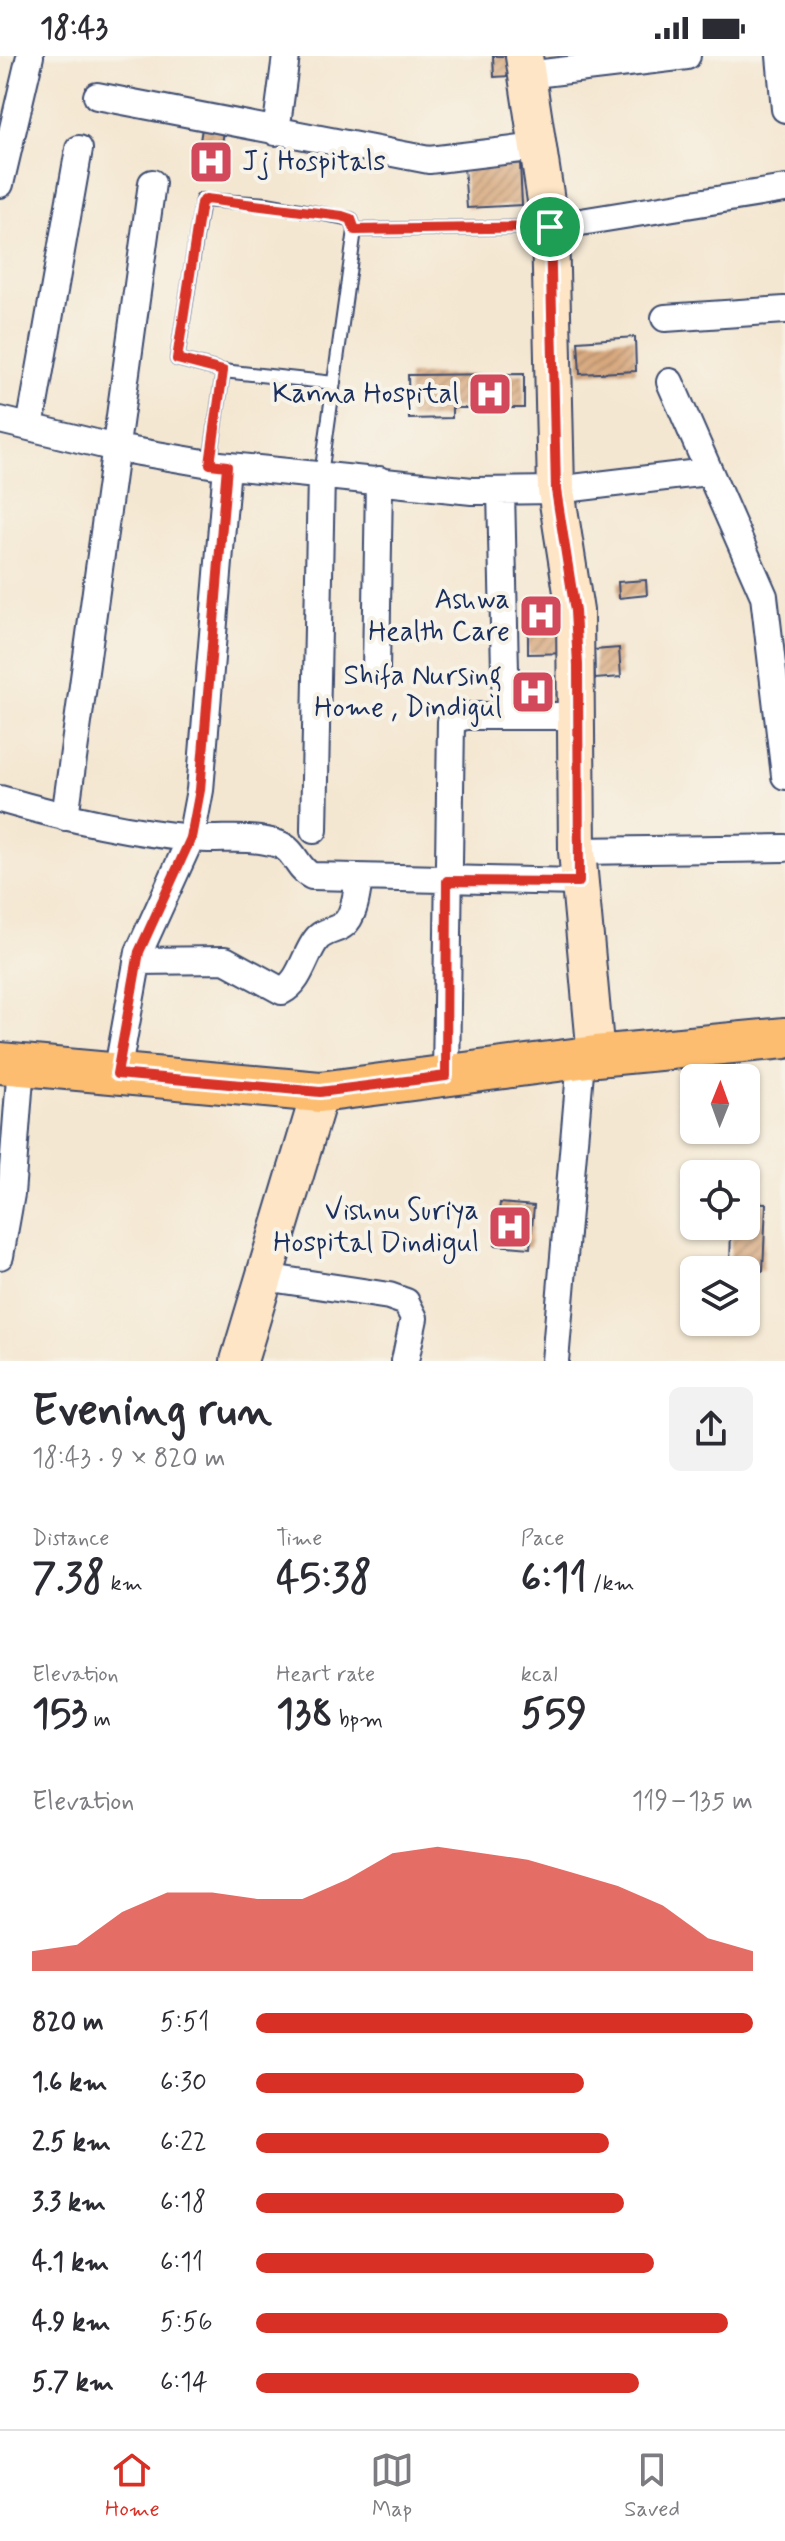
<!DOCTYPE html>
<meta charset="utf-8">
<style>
body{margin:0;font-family:Mynerve,sans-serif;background:#f2f2f3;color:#2b2b33;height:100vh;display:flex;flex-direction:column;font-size:30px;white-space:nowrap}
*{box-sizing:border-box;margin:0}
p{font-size:26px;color:#7c7c81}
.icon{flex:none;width:44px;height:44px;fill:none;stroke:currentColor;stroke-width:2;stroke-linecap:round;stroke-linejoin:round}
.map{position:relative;height:1305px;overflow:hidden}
.drawer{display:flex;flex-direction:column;background:#fff;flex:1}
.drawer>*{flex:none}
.needle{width:52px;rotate:1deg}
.fabs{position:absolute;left:680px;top:1008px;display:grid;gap:16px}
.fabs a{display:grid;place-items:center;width:80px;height:80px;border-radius:12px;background:#fff;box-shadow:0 2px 6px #0004;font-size:40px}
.pin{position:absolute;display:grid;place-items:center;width:68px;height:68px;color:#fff;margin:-34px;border:4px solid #fff;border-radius:50%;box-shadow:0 2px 8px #0007}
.round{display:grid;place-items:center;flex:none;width:84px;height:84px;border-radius:12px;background:#f2f2f3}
.head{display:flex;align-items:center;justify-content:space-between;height:136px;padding:0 32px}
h1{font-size:44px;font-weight:700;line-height:60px}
.stats{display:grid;grid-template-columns:repeat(3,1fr);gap:12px;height:136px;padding:8px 32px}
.stats div{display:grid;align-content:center}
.stats b{font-size:40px;font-weight:700}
.stats small{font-size:22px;font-weight:400}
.stats p{font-size:22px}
.chart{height:224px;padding:16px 32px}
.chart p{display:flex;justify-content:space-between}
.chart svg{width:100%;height:144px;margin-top:8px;fill:#d93025;opacity:.7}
ul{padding:0 32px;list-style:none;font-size:26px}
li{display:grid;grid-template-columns:128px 96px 1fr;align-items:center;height:60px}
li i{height:20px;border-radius:10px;background:#d93025}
.status{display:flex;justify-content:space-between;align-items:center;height:56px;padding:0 40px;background:#fff;direction:ltr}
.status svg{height:22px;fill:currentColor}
.menu{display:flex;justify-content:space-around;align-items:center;height:112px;border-top:2px solid #e1e1e2;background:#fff;font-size:22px;color:#7c7c81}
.menu a{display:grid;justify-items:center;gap:4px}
.menu .current{color:#d93025}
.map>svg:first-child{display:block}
</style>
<div class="status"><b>18:43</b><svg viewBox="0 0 49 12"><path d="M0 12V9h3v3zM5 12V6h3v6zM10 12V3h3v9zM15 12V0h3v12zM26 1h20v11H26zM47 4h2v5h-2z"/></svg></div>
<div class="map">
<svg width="785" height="1305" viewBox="0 0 785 1305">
<defs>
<pattern id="building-hatch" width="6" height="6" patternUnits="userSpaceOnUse" patternTransform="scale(2)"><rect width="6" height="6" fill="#d6a579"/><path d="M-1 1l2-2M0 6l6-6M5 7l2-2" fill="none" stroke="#ad8766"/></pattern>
</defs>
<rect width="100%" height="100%" fill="#f7f3e8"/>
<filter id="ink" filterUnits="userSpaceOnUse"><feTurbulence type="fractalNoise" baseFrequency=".0125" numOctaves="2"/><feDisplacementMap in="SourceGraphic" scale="16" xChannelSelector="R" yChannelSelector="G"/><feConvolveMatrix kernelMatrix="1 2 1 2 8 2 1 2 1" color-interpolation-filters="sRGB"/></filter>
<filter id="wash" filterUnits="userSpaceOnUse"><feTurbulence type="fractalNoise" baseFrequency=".006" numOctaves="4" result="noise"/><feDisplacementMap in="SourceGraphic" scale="32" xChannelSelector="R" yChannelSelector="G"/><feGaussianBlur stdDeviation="1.8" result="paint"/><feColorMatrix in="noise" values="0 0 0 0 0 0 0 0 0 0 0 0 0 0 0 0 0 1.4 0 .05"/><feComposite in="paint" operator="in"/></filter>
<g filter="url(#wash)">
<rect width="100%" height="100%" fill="#f4e7d1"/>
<g id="blocks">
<path fill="url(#building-hatch)" d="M493,0h17v20l-16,1z
M202,72l22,4 -8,45 -21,-3z
M520,107l2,42 -55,3 -3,-41z
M635,281l1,34 -56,3 -2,-33z
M524,318v34h-72v10l-43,1 -1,-44z
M646,524l1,15 -28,3 -1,-16z
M536,546l30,1v24l-31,-1z
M528,576h45l1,21 -46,1z
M619,592l2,29 -26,2 -1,-29z
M516,619l52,3 -2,34 -51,-2z
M746,1146l20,1 -3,68 -33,-2 1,-43h15z
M500,1147l34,3 -4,42 -35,-3z"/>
</g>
</g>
<g filter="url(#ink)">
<use href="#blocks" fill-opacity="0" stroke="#3c4b6f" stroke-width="2"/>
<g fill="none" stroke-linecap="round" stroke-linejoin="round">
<g stroke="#3c4b6f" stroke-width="16">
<path id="lane" d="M355,174l193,-3
M210,408l13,-93
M321,419l34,-245 -4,-11 -83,-15 -66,-4 -25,159 46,12 111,12"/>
</g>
<g stroke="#3c4b6f" stroke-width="30">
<path id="street" d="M780,0l5,53
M526,19l161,-19
M97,40l332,64 109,-13
M276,76l10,-76
M0,128l30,-128
M550,171l235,-38
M665,262l120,-8
M670,326l94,214 21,180
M0,364l116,28 94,16 262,27 84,-1 151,-18
M30,371l49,-278
M501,435l5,225
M376,615l3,-191
M0,743c62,18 128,33 192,39 27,3 60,-3 86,6 18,6 18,25 34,32l267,6
M65,761l87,-634
M314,774l7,-355
M577,795l208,-3
M137,905l88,-1 57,31c19,-10 22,-35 34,-51 8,-11 24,-9 31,-19 8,-10 10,-29 12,-42
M117,1018l22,-122 52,-114 9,-48 27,-324
M446,1020l5,-355 14,-5h111
M0,1200l11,-62 10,-129
M264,1221l125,19 17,6 8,16 -9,43
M555,1305l26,-301"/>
</g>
<g stroke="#3c4b6f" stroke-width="40">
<path id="secondary" d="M524,0l26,171 6,263 19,121 2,240 19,205
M239,1305l81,-269"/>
</g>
<g stroke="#3c4b6f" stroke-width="44">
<path id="primary" d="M0,1007l320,29 276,-36 189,-18"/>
</g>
<use href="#lane" stroke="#fff" stroke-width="12"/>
<use href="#street" stroke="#fff" stroke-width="26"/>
<use href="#secondary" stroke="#fee5c5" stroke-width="36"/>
<use href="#primary" stroke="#fcbd6f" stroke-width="40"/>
</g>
</g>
<g fill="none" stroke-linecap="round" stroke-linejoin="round" filter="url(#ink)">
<g stroke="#fff" stroke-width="16">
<path id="route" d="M206,143l136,17 9,3 4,11 195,-3 6,263 19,121 3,54 1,217 -132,-1 -1,195 -126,16 -203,-18 22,-122 52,-114 9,-48 27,-324 -17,-2 13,-93 -46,-12 24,-156z"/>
</g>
<use href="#route" stroke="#d93025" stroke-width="10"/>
</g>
<defs>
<g id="hospital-square" transform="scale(2.3)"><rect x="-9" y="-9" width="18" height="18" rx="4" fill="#d1495b" stroke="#f7f3e8"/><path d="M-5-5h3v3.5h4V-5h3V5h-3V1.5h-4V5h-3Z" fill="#fff"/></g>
</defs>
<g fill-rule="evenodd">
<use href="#hospital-square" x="211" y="106"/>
<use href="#hospital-square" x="490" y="338"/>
<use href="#hospital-square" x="541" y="560"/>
<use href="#hospital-square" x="533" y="636"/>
<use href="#hospital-square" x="510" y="1171"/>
</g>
<g text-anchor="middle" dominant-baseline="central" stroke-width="8" stroke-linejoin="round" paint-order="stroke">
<g font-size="28" fill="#1b2f5e" stroke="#f7f3e8" text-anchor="end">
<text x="242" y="106" text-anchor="start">Jj Hospitals</text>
<text x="459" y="338">Kanna Hospital</text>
<text x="510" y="544">Ashwa<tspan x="510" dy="32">Health Care</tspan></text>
<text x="502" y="620">Shifa Nursing<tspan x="502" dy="32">Home , Dindigul</tspan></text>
<text x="479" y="1155">Vishnu Suriya<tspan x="479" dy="32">Hospital Dindigul</tspan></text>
</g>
</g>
</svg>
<div class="fabs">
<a><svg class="needle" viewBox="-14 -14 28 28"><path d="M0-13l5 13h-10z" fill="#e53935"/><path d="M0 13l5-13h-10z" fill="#7c7c81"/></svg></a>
<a><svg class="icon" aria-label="locate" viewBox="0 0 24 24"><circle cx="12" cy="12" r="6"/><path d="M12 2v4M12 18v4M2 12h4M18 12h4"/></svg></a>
<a><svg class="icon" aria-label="layers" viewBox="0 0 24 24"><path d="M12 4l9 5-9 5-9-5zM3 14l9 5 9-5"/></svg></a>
</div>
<div class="pin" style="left:550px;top:171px;background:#1e9e55"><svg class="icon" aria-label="arrive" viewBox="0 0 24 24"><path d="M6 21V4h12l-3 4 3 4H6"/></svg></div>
</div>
<section class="drawer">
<div class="head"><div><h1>Evening run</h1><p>18:43 · 9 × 820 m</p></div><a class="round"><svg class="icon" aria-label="share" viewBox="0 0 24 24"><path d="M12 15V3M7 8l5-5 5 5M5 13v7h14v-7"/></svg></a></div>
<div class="stats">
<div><p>Distance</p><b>7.38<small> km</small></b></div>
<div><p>Time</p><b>45:38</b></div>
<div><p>Pace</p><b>6:11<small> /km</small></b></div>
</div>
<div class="stats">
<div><p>Elevation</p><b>153<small> m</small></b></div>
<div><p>Heart rate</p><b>138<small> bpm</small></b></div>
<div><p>kcal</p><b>559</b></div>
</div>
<div class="chart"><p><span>Elevation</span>119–135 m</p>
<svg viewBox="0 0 160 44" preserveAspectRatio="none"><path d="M0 44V38L10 36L20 26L30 20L40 20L50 22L60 22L70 16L80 8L90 6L100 8L110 10L120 14L130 18L140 24L150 34L160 38V44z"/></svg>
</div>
<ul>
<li><b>820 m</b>5:51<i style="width:100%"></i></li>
<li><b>1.6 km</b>6:30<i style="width:66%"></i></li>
<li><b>2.5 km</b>6:22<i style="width:71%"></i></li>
<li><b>3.3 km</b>6:18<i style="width:74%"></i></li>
<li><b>4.1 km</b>6:11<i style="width:80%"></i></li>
<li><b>4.9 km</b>5:56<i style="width:95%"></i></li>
<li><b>5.7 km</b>6:14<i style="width:77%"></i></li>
</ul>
</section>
<nav class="menu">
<a class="current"><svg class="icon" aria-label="home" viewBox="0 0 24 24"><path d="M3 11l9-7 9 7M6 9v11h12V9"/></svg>Home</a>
<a><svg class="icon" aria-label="map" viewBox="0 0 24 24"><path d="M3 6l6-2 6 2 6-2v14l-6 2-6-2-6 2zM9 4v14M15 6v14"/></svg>Map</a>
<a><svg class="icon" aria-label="saved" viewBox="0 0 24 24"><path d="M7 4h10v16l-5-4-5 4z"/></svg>Saved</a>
</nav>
